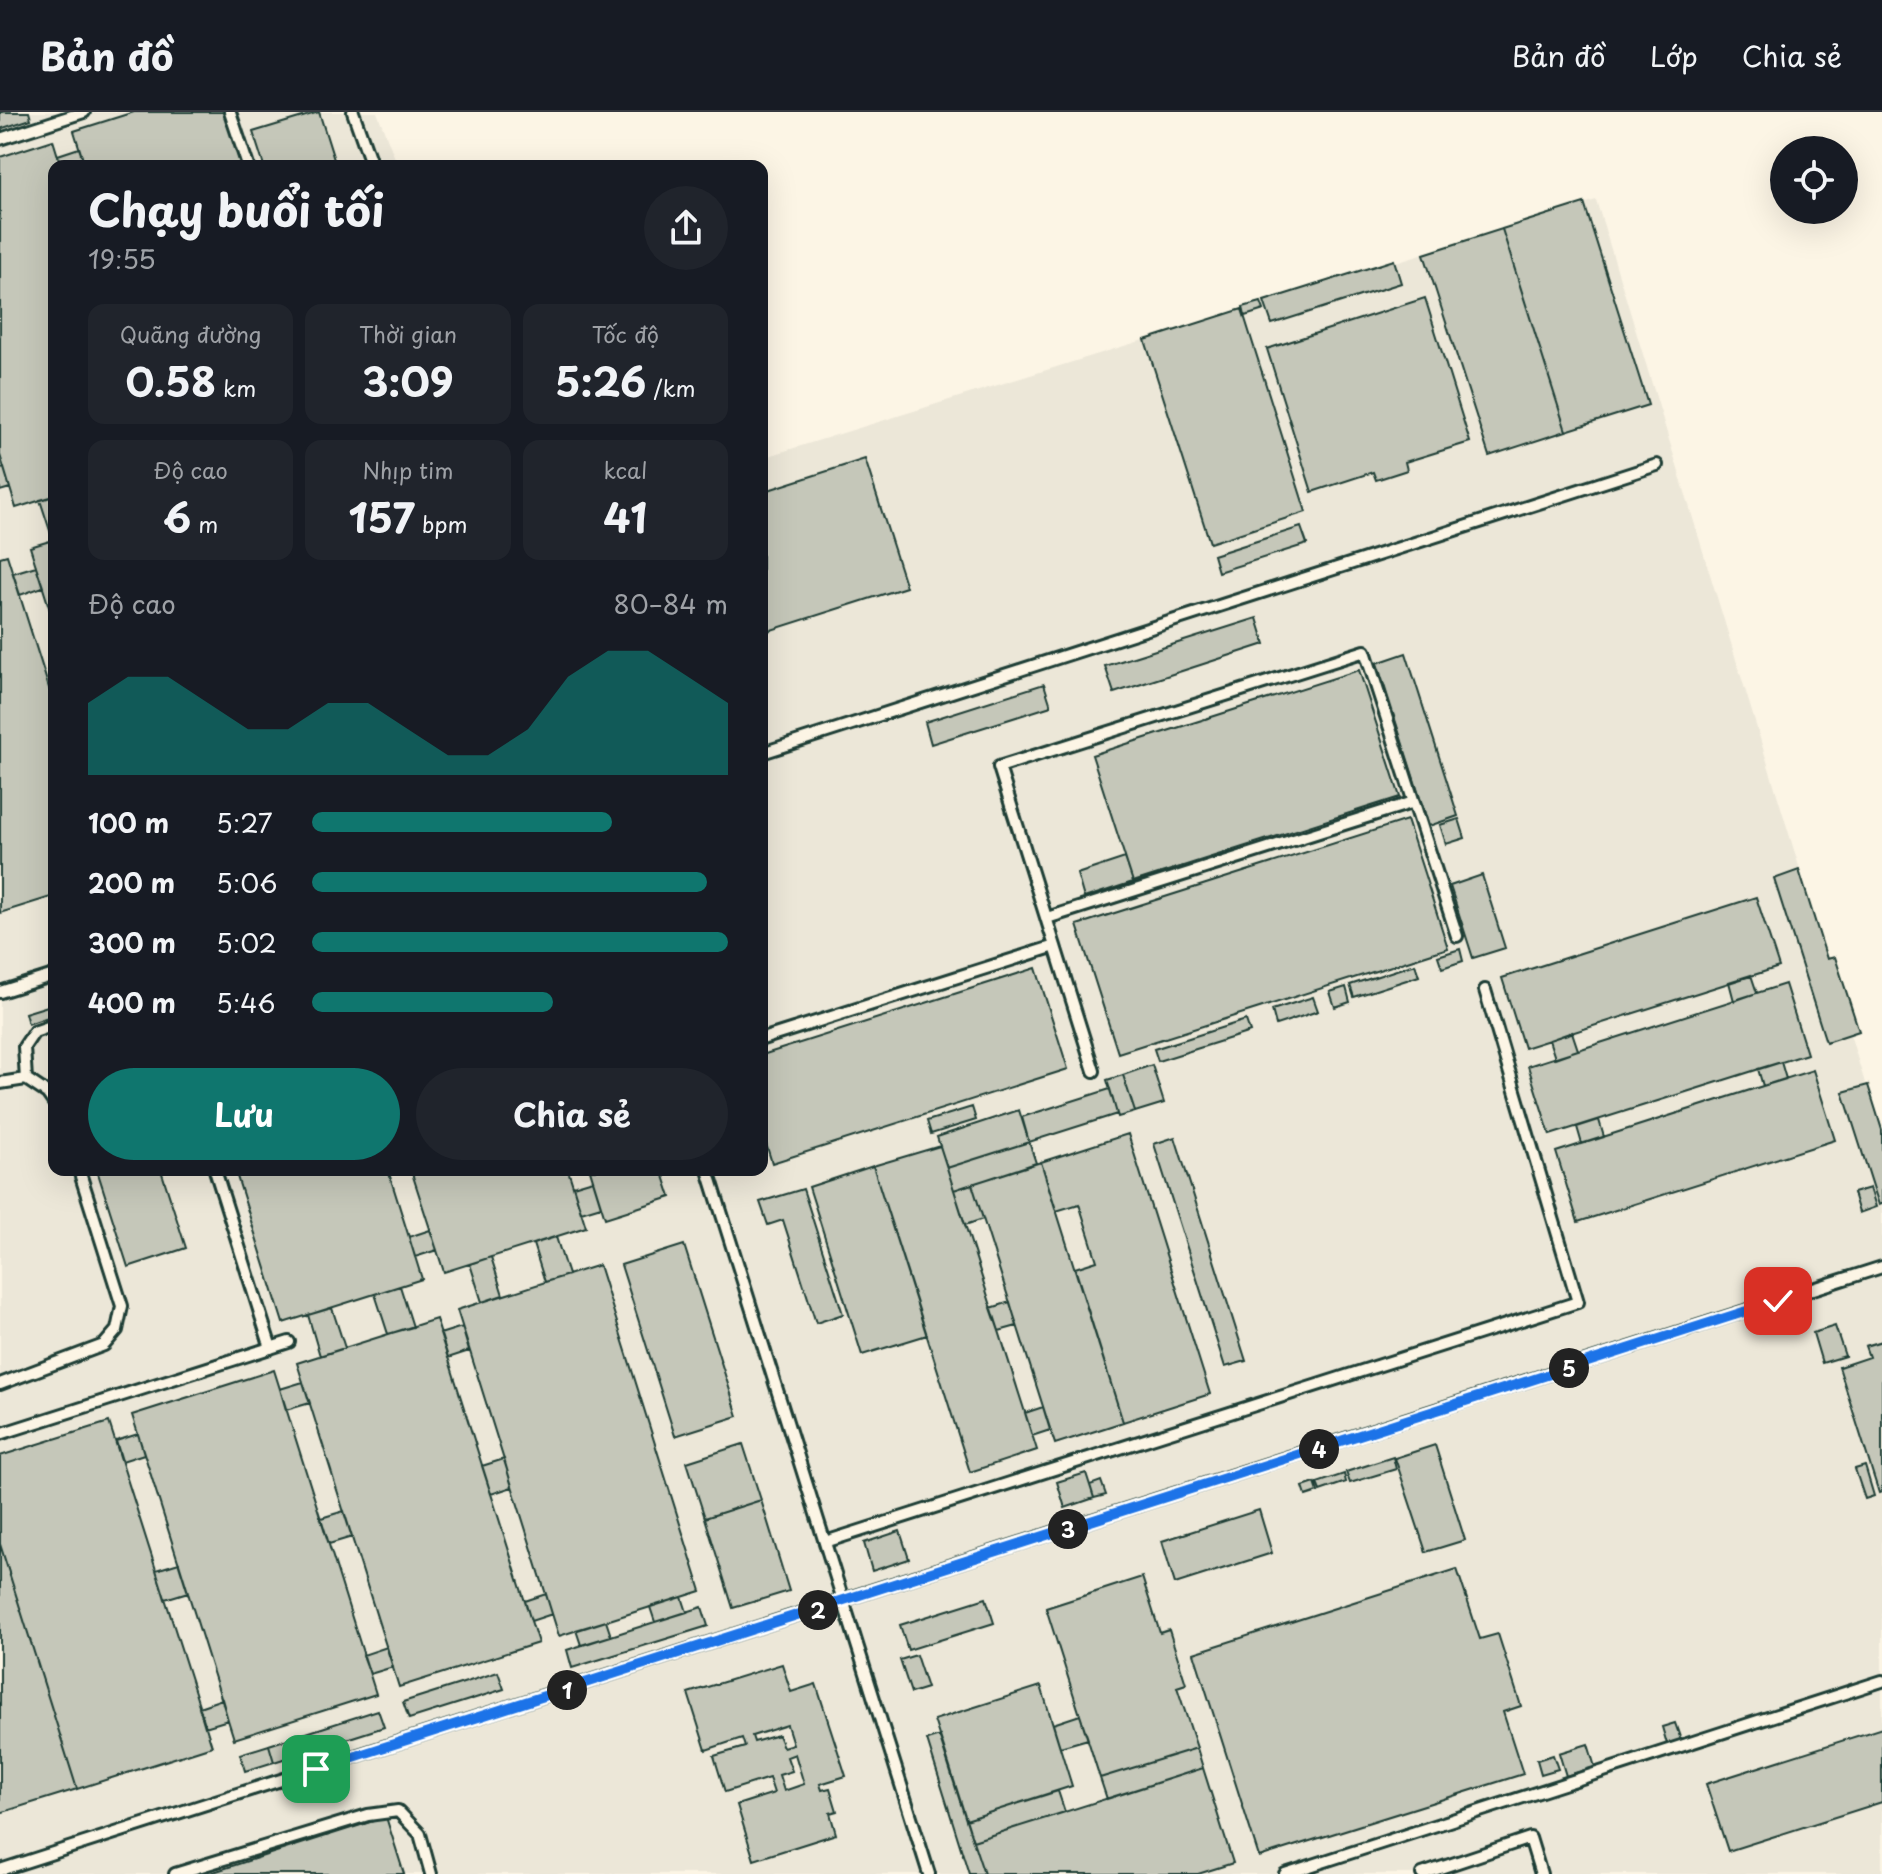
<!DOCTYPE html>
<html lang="vi">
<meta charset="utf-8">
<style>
body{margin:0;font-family:"Playpen Sans",sans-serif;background:#20242c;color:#f1f3f6;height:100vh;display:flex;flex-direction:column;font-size:30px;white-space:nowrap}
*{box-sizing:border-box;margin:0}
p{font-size:26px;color:#9ea1a6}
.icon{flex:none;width:44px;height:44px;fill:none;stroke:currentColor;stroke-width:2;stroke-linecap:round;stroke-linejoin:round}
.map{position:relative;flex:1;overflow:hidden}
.details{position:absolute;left:48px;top:48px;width:720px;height:1016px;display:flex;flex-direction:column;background:#171b24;border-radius:16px;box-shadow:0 8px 32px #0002}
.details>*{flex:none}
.buttons{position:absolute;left:1770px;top:24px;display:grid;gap:16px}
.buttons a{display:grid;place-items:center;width:88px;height:88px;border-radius:50%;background:#171b24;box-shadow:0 8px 32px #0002;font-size:40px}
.pin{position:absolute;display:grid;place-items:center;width:68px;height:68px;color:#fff;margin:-34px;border-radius:16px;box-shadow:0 4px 12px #0006}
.km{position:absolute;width:40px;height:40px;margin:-20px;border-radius:50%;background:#222;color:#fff;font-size:22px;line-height:40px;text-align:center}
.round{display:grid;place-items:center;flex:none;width:84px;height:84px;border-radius:42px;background:#20242c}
.overview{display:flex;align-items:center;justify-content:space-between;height:136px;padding:0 40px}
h1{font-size:44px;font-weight:700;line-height:60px}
.metrics{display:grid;grid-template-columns:repeat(3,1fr);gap:12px;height:136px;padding:8px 40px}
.metrics div{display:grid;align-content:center;border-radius:16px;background:#20242c;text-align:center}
.metrics b{font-size:40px;font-weight:700}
.metrics small{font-size:22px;font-weight:400}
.metrics p{font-size:22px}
.chart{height:224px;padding:16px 40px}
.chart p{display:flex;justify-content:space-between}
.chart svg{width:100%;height:144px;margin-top:8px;fill:#0f766e;opacity:.7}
.cta{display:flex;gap:16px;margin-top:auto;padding:16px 40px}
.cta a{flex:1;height:92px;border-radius:48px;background:#0f766e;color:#fff;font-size:32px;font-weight:700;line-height:92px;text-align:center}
.cta a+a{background:#20242c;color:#f1f3f6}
ul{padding:0 40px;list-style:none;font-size:26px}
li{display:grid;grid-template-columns:128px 96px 1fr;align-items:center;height:60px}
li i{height:20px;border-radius:10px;background:#0f766e}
header{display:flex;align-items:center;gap:48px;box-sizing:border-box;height:112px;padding:0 40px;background:#171b24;border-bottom:2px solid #363941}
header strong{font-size:38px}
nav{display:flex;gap:44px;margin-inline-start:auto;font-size:28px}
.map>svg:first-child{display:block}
</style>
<header>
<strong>Bản đồ</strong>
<nav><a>Bản đồ</a><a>Lớp</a><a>Chia sẻ</a></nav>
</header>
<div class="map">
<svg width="1882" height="1762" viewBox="0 0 1882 1762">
<rect width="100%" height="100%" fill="#fcf5e5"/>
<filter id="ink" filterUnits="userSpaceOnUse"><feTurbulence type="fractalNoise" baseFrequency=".0125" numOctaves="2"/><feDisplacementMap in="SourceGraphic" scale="16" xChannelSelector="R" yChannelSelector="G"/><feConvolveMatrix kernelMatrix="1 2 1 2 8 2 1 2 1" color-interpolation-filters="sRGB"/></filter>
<g filter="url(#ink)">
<path fill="#ece7d8" d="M0,0h377l21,54h-344v1004h708v-712l834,-258 286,939v735h-1882z"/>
<path fill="#c5c7b9" stroke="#1f3d34" stroke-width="2" fill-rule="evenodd" d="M0,0h29l2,7 -31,10z
M134,0h90l17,54h-156l-11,-35z
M319,0l17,54h-72l-11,-34z
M53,28l8,26h-7v330l-38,12 -16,-53v-298z
M79,36l6,18h-24l-3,-11z
M1584,91l64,202 -82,26 -64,-202z
M1502,117l64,202 -77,25 -65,-202z
M1394,148l7,23 -129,41 -8,-23z
M1425,186l45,144 -65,20 2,8 -31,10 -3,-8 -61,20 -45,-143z
M1261,190l3,8 -19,6 -2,-9z
M1242,197l64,203 -96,31 -65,-203z
M865,347l41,128 -144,46v-141z
M4,356l6,20 -10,3v-22z
M54,384v44h-1l-13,-40z
M1301,415l6,17 -89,28 -5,-17z
M53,428h1v83l-24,-76z
M7,443l47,149v192l-54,17v-356z
M36,454l7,21 -23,8 -7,-22z
M1257,506l8,26 -151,49 -9,-27z
M1406,541l52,163 -29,10 -52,-163z
M1359,558l41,127 -267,85 -41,-127z
M1044,572l7,22 -120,38 -6,-22z
M1459,707l6,19 -19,6 -6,-19z
M1407,708l41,128 -330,105 -41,-128z
M1125,746l8,24 -49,16 -7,-24z
M1799,758l28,89 8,-2 24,74 -33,11 -52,-163z
M1482,763l23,73 -32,10 -23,-72z
M1756,785l23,70 -255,81 -22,-70z
M1460,837l3,12 -21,7 -4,-12z
M1415,852l4,12 -65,21 -4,-12z
M1036,856l32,101 -296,94 -10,-32v-76z
M1751,863l6,18 -23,8 -5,-19z
M1785,872l22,70 -257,81 -22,-69z
M1346,875l4,15 -15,5 -5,-15z
M1313,885l5,14 -42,14 -4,-15z
M54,892v11l-26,9 -3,-11z
M1246,908l4,12 -92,29 -4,-12z
M1572,920l6,18 -23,8 -6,-18z
M1781,950l5,17 -23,7 -5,-17z
M1152,953l12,38 -29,9 -12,-37z
M1813,958l22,70 -257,82 -22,-70z
M1123,963l12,37 -17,5 -11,-37z
M1868,973l14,45v74l-3,1 -36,-113z
M1110,977l7,25 -88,28 -7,-25z
M972,995l4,13 -45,14 -4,-13z
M1019,998l10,32 -82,26 -10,-31z
M1599,1008l5,17 -22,7 -5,-17z
M1128,1022l82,260 -87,28 -48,-154 22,-7 -18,-57 -23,7 -15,-49z
M1175,1025l71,224 -21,6 -71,-223z
M1029,1030l7,21 -82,27 -7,-22z
M940,1034l97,304 -67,22 -97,-306z
M1041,1050l82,260 -68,22 -83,-260z
M873,1054l54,169 -65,20 -53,-168z
M97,1058h64l25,78 -58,19z
M235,1058h153l34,109 -139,44z
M411,1058h157l18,57 -142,45z
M590,1058h72l9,27 -66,21z
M593,1068l8,26 -20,6 -8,-26z
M972,1072l11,35 -18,6 -11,-35z
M1870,1076l6,19 -17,6 -6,-20z
M803,1077l40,125 -27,9 -33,-103 -15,5 -8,-23z
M430,1118l7,20 -22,7 -6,-20z
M556,1125l12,38 -23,7 -12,-38z
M684,1133l54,171 -63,20 -54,-171z
M491,1145l12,38 -21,7 -12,-38z
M599,1153l102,326 -142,45 -102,-326z
M400,1174l13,41 -25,7 -13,-40z
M1010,1190l7,24 -18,5 -8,-23z
M332,1196l13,40 -25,8 -12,-41z
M436,1207l102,324 -139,44 -102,-324z
M1835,1214l10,30 -23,7 -9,-30z
M462,1215l7,24 -21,7 -8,-24z
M1882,1229v151l-3,1 -40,-126 30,-10 -4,-11z
M274,1258l102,324 -142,45 -102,-324z
M303,1270l7,21 -24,7 -6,-21z
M1043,1295l7,23 -18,6 -7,-23z
M109,1310l103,324 -135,43 -77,-245v-88z
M138,1322l6,20 -22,7 -6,-20z
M743,1332l18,56 -56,18 -18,-56z
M1435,1333l30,95 -39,12 -31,-94z
M1393,1345l3,12 -46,14 -4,-11z
M504,1347l8,28 -21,7 -9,-28z
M1865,1354l9,30 -9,3 -10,-30z
M1086,1361l8,25 -29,10 -8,-26z
M1344,1362l2,8 -26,9 -3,-8z
M1101,1369l5,14 -12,3 -4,-13z
M1315,1371l3,9 -12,4 -3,-9z
M761,1388l28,91 -56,17 -28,-90z
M1259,1398l13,43 -97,31 -13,-43z
M344,1399l8,26 -23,7 -8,-26z
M900,1419l9,28 -37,12 -8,-28z
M0,1432l77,245 -77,24z
M179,1451l9,29 -23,7 -9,-29z
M1457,1457l23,70 18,-5 23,72 -18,6 20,62 -264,83 -65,-204z
M1142,1465l18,56 9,-3 17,54 -9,3 20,61 -97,30 -54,-170z
M546,1482l6,20 -21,7 -6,-20z
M682,1485l5,15 -32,10 -5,-15z
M986,1486l8,25 -86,27 -8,-25z
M702,1495l6,19 -136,42 -5,-18z
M606,1509l5,15 -30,9 -5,-15z
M387,1535l6,20 -23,7 -7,-19z
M916,1543l11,33 -16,5 -11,-33z
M782,1552l9,28 25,-8 30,92 -26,8 2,6 8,-2 7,23 -7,2 6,21 -82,26 -17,-55 37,-12 -5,-15 -44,14 -11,-36 31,-9 -3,-9 -36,12 -18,-57zM787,1613l6,19 -10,3 -5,-12 -24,7 -2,-6zM795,1642l9,30 -20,7 -5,-16 13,-4 -5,-14z
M498,1560l6,17 -95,30 -6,-17z
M1041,1574l31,100 -106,34 -32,-100z
M222,1587l6,21 -23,7 -6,-20z
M378,1598l6,17 -110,35 -5,-17z
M1080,1603l8,24 -28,8 -7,-23z
M1675,1611l6,17 -14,4 -5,-17z
M1882,1616v74l-154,49 -22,-67z
M940,1624l33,105 11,33h-15l-42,-134z
M1588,1632l7,23 -29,9 -7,-23z
M269,1633l5,17 -29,9 -5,-17z
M1197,1636l6,20 -96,31 -7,-21z
M1553,1643l5,14 -17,5 -4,-14z
M1203,1656l30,95 -35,11h-214l-11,-33z
M1058,1679l7,21 -92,29 -7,-21z
M386,1705l18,57h-197z"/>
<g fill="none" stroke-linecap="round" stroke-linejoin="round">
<g stroke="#1f3d34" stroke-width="16">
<path id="service" d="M230,0l18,54
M353,0l19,54
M0,27l84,-27
M762,641l895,-288
M1047,806l367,-116
M0,880l54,-17
M762,927l293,-93
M1094,959l-95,-304 366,-116 92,285
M26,967l-2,-32 10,-15 20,-7
M0,971l26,-4 21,14 7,10
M215,1058l56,178
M708,1058l221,704
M0,1272l104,-39 13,-15 5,-24 -43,-136
M0,1322l289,-92
M825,1430l753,-240 -93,-312
M0,1758l1882,-603
M175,1762l193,-59 30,-4 22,23 11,40
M1285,1762l597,-193
M1422,1762l108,-36 11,36"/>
</g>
<use href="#service" stroke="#fcf5e5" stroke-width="10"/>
</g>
</g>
<g fill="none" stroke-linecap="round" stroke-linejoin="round" filter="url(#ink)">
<g stroke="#fff" stroke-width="16">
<path id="route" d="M316,1657l1462,-468"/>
</g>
<use href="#route" stroke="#1a73e8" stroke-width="10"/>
</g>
</svg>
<div class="buttons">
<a><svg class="icon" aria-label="locate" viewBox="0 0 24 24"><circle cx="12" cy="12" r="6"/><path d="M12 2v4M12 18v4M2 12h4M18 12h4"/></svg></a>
</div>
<div class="pin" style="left:316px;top:1657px;background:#1e9e55"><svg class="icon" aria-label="arrive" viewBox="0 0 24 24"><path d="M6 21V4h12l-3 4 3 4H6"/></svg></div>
<div class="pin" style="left:1778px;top:1189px;background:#d93025"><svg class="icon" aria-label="check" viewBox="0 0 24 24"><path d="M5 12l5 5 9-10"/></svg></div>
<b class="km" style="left:567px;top:1578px">1</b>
<b class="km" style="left:818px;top:1498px">2</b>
<b class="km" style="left:1068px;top:1417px">3</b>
<b class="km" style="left:1319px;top:1337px">4</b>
<b class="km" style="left:1569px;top:1256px">5</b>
<section class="details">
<div class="overview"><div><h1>Chạy buổi tối</h1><p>19:55</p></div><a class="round"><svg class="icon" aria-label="share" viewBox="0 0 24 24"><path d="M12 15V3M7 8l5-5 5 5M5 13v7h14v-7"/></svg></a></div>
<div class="metrics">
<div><p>Quãng đường</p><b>0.58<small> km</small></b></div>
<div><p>Thời gian</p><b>3:09</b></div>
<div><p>Tốc độ</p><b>5:26<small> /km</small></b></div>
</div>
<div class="metrics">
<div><p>Độ cao</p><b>6<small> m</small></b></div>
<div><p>Nhịp tim</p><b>157<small> bpm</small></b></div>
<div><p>kcal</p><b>41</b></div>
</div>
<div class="chart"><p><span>Độ cao</span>80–84 m</p>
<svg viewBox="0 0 160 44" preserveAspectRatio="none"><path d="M0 44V22L10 14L20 14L30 22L40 30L50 30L60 22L70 22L80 30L90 38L100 38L110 30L120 14L130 6L140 6L150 14L160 22V44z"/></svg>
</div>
<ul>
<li><b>100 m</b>5:27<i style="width:72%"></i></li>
<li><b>200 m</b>5:06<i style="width:95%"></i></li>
<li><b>300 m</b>5:02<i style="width:100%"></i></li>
<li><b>400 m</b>5:46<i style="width:58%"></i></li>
</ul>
<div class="cta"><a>Lưu</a><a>Chia sẻ</a></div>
</section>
</div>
